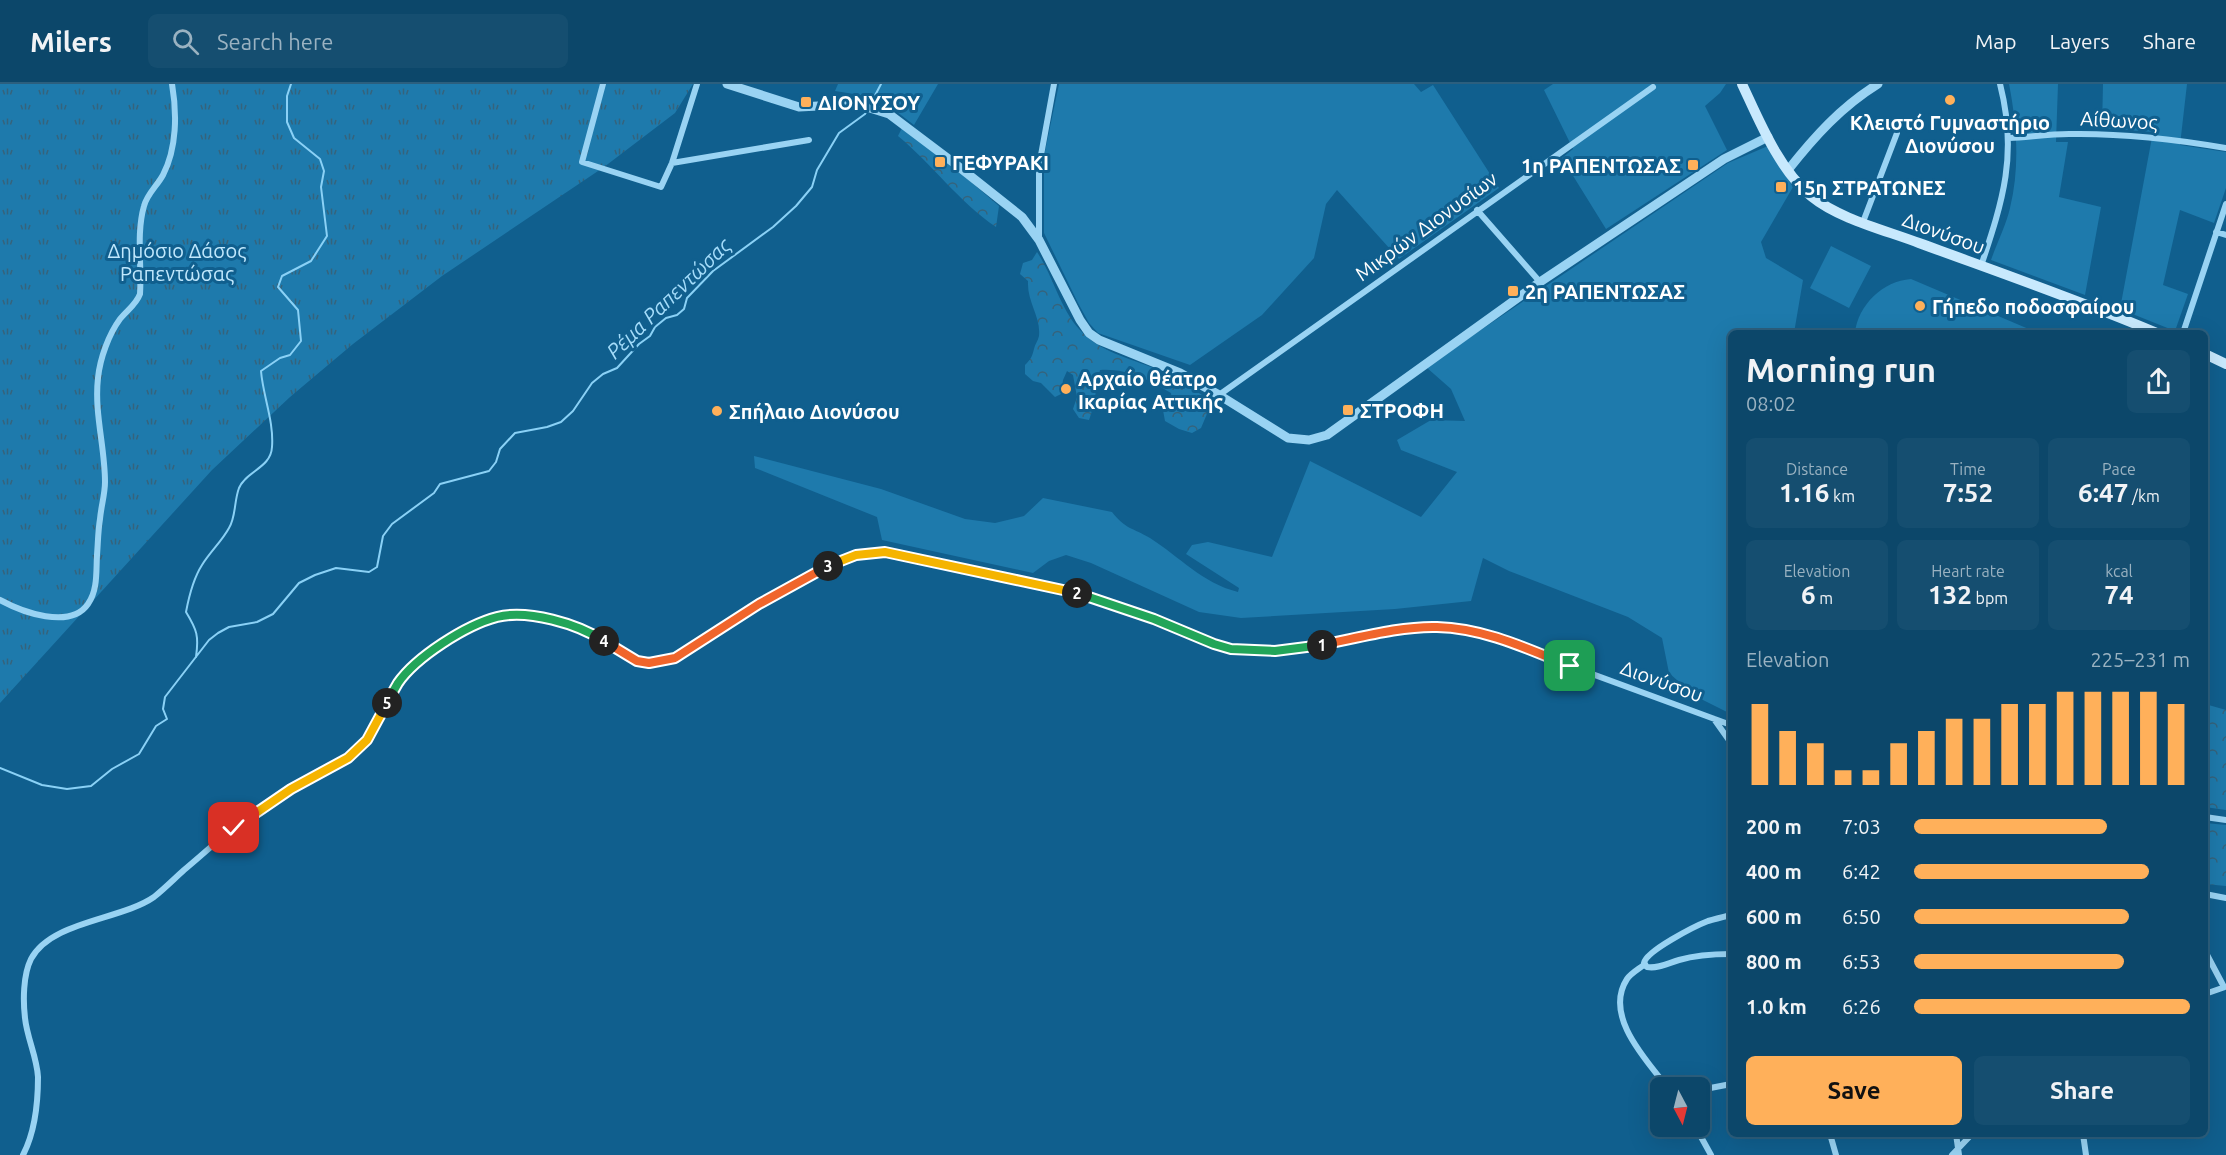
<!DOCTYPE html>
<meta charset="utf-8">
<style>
body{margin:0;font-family:Ubuntu,sans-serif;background:#154e70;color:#f1f3f6;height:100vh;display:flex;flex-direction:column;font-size:22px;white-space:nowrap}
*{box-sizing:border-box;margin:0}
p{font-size:20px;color:#9ab2c1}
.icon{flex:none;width:33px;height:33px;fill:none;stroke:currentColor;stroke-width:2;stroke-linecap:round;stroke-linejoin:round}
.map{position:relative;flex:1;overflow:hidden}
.panel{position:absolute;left:1728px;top:246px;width:480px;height:807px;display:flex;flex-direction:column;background:#0c476a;border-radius:9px;box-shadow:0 6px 24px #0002,0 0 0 2px #2c5f7e}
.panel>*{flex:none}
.needle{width:39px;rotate:173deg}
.buttons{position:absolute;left:1650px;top:993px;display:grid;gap:12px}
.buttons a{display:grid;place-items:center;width:60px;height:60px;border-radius:9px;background:#0c476a;box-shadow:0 6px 24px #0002,0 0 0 2px #2c5f7e;font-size:30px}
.pin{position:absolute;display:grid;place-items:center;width:51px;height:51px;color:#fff;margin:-26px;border-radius:12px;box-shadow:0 3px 9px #0006}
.km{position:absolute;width:30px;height:30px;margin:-15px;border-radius:50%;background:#222;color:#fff;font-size:16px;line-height:30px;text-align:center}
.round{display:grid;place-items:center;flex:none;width:63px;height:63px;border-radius:9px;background:#154e70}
.headline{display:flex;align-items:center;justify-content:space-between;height:102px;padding:0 18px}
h1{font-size:33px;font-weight:600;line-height:45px}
.figures{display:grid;grid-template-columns:repeat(3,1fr);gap:9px;height:102px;padding:6px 18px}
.figures div{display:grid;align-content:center;border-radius:9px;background:#154e70;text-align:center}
.figures b{font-size:26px;font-weight:600}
.figures small{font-size:16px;font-weight:400}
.figures p{font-size:16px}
.chart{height:168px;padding:12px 18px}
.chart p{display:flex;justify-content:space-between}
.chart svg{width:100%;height:108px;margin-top:6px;stroke:#ffb05a;stroke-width:6}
.button{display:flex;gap:12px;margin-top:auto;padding:12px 18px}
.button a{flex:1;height:69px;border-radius:9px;background:#ffb05a;color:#111;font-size:24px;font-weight:600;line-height:69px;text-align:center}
.button a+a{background:#154e70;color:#f1f3f6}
ul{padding:0 18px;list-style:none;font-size:20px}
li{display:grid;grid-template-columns:96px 72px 1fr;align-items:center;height:45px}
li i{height:15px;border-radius:8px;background:#ffb05a}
header{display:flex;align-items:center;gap:36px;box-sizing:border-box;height:84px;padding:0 30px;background:#0c476a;border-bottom:2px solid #2c5f7e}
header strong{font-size:28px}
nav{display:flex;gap:33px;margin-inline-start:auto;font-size:21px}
.search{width:420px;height:54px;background:#154e70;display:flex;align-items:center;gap:15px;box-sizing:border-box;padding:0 21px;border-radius:9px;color:#9ab2c1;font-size:22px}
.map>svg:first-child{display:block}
</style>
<header>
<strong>Milers</strong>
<div class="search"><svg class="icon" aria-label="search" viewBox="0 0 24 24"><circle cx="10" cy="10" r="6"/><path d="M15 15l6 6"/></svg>Search here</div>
<nav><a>Map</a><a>Layers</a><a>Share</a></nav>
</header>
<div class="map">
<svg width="2226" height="1071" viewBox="0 0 2226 1071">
<defs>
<pattern id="forest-crowns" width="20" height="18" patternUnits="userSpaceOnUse" patternTransform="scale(1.5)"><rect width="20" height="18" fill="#1e7aac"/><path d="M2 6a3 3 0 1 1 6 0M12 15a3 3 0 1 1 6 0" fill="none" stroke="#35637c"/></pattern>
<pattern id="park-tufts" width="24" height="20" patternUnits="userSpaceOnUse" patternTransform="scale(1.5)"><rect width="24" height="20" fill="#1e7aac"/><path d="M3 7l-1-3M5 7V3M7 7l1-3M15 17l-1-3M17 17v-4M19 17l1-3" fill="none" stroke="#35637c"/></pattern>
</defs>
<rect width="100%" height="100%" fill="#105f8e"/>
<path fill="#1e7aac" d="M838,0h100l-24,41 -30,-23 -24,-7 -25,-4z
M1059,0h355l7,8 12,-7 66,103 -100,71 -62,-69 -11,14 -12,54 -52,57 -72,50 -92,-32 -9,-10 -11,-20 -34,-70v-77z
M1553,0h173l-6,9 -15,13 22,44 -121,79 -44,-71 11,-9 -29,-59z
M2009,0h49l-2,58h12l-9,55 42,10 -16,88 -94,-35c6,-17 15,-35 19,-52 10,-41 7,-83 -1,-124z
M2103,0h84l-7,61 46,7v36l-12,35 -34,-13 -17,75 25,9 -13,37 -55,-22 33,-177 -51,-4z
M1768,62l25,41 -32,55 5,16 37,22 -9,53h-63v381l-36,-18 -26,-23 -7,-35 -34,-21 -119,-46 -26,-13 -12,43 -76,8 -154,9 -42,-6 -108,-49 -25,-8 -17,6 -16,12 -151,-33 -5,-23 -122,-49 -1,-12 127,33 84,30 30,4 29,-7 19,-18 69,14c13,17 21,16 38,26 30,19 52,45 88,54l1,-4 -53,-34 6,-9 16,-3 64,15 38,-96 111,56 36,-45 -56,-22 -4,-10 34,-20 34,1 -14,-32 -25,-22 302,-204z
M1831,162l40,20 -22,42 -39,-20z
M1911,195l127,54h-183c3,-28 28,-52 56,-54z"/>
<path fill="url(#forest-crowns)" d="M902,44l55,42 42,36 -3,21c-37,-25 -64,-63 -98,-91z
M1037,168c16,24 23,56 42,77 20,23 50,29 77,40 21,9 38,20 56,33l-11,26 -9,5 -13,-4 -14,-8 -2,-11 9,-8 -1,-9c-22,-13 -44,-25 -71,-23 -4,16 -5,34 -11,50l-10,-2 -6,-9 4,-12 -4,-22 -6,-4 -4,9 -2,14 -6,3 -14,-14 -8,-2 -8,-7v-9c6,-6 7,-8 9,-16 1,-5 4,-8 5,-13 2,-20 -12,-33 -11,-55l-8,-7 3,-11 9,-3z
M2205,620l21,6v100l-21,-3z
M2205,739l21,2v61l-21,-2z"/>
<path fill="url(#park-tufts)" d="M0,0h693l-18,29 -71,54 -162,109 -89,68 -63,53 -78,73 -212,233z"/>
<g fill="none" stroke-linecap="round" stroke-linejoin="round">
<path stroke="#8ad1f6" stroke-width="2" d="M870,21l11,-21
M196,573c3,-21 1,-27 -10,-45 3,-16 7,-33 16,-47 8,-13 20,-24 27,-37 7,-11 5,-27 10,-40 7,-17 32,-20 33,-41 2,-26 -9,-51 -11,-76l19,-13 10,-3 11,-14 -3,-31 -20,-23 4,-11 29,-15 16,-25 -6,-49 3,-16 -4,-12 -26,-21 -7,-16v-26l4,-12
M0,684l42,17 25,4 24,-3 21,-17 27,-15 17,-28 11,-7 -4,-10 2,-12 44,-57 9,-7 11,-6 28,-5 16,-8 26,-31 16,-8 21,-7 33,4 8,-5 6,-31 9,-12 42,-31 6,-9 49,-13 7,-9 4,-13 15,-16 32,-6 14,-5 12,-11 19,-28 11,-9 14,-6 22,-24 11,-8 5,-9 11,-9 11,-3 7,-6 3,-11 26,-27 60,-44 23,-21 16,-19 5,-17 22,-37 26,-19 2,-4"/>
<path stroke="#99d3f3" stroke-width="6" d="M603,0l-21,78 79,25 11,-24 25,-79
M2009,54c20,-1 40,-4 60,-4 53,-1 105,5 157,14
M672,79l137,-23
M1477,126l63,72
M1863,138l34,-89
M2216,148l10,3
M1039,155v-73l15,-82
M1981,182c22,-66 37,-112 19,-182
M2183,249l43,-129
M1219,311l434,-308
M0,516c22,12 70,30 88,4 10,-14 8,-33 9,-49 1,-12 1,-24 3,-36 1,-12 5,-25 5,-37 0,-35 -11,-69 -7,-104 2,-20 11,-44 22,-59 7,-9 16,-14 20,-25 2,-28 -4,-60 4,-88 3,-12 13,-20 19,-31 14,-27 14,-62 9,-91
M1714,635l17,24
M2205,733l21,3
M2205,810l21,4
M1731,831c-8,2 -16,4 -23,6 -13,5 -62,30 -64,42l3,4c11,2 21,-4 32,-7 17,-5 35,-6 52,-6
M2205,867l19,36
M1645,880c-6,5 -14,9 -18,15 -24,37 20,82 41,109
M2205,910l20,-7
M1700,1006l31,-6
M1695,1042l16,29
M1830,1050l6,21
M1956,1050l3,21
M2083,1050l3,21
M23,1071c12,-23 15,-52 15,-78 -1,-20 -11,-39 -13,-59 -2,-17 -2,-43 6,-59 20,-38 90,-39 123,-62 10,-8 20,-18 30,-27 26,-22 52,-46 82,-65 26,-18 58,-28 82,-47 25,-19 33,-49 50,-74 18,-28 66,-57 98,-67 29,-9 80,7 105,22 15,9 31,24 49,24 13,1 26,-5 38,-12l71,-47 75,-41 22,-8 29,-3 201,43 68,24 60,25 17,5 44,2 22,-1 64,-13 61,-9 16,-1 48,8 245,90
M1952,1071l20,-21"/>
<path stroke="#99d3f3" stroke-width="9" d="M727,0l72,23 58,-3 32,10 65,49 68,54 17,23 41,80 9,13 10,7 81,33 39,22 69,43 21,2 18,-5 213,-153 184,-123 44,-22
M1788,86c27,-34 53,-63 90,-86"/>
<path stroke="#c8e9fd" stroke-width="10" d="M1742,0c17,36 37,86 69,112 28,23 74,34 108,47 79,29 160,57 238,90
M2205,270l21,10"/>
</g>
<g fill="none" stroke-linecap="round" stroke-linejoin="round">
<g stroke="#fff" stroke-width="12">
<path id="split-1" d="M1322,561c36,-7 78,-19 115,-18 47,1 91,22 133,39"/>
</g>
<g stroke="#fff" stroke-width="12">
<path id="split-2" d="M1077,509l77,26 60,25 17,5 44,2 47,-6"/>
</g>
<g stroke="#fff" stroke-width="12">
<path id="split-3" d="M828,482l28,-11 29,-3 192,41"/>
</g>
<g stroke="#fff" stroke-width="12">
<path id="split-4" d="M604,557l33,20 12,2 26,-5 84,-54 69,-38"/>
</g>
<g stroke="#fff" stroke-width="12">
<path id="split-5" d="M387,619c3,-6 7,-13 11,-20 18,-26 68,-58 99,-66 31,-8 81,7 107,24"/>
</g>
<g stroke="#fff" stroke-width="12">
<path id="split-6" d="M234,744l57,-39 57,-31 19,-18 20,-37"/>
</g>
<use href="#split-1" stroke="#f0652b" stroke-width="8"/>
<use href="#split-2" stroke="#22a559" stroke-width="8"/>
<use href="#split-3" stroke="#f5b400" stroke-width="8"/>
<use href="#split-4" stroke="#f0652b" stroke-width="8"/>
<use href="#split-5" stroke="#22a559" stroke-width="8"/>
<use href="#split-6" stroke="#f5b400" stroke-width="8"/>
</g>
<g fill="#ffb05a" stroke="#105f8e" stroke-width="2">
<circle cx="1950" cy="16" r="6"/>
<rect x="800" y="12" width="12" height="12" rx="3"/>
<rect x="934" y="72" width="12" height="12" rx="3"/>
<rect x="1687" y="75" width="12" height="12" rx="3"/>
<rect x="1775" y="97" width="12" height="12" rx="3"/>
<rect x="1507" y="201" width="12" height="12" rx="3"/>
<circle cx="1920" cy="222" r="6"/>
<circle cx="1066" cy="305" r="6"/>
<rect x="1342" y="320" width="12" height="12" rx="3"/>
<circle cx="717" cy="327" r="6"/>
</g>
<g text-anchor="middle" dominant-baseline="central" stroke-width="6" stroke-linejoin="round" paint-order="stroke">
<g font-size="20" font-weight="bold" fill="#fff" stroke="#105f8e" text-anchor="start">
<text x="818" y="18">ΔΙΟΝΥΣΟΥ</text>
<text x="1950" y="38" text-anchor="middle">Κλειστό Γυμναστήριο<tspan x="1950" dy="23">Διονύσου</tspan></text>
<text x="952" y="78">ΓΕΦΥΡΑΚΙ</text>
<text x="1681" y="81" text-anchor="end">1η ΡΑΠΕΝΤΩΣΑΣ</text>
<text x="1793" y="103">15η ΣΤΡΑΤΩΝΕΣ</text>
<text x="1525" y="207">2η ΡΑΠΕΝΤΩΣΑΣ</text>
<text x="1932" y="222">Γήπεδο ποδοσφαίρου</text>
<text x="1078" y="294">Αρχαίο θέατρο<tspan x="1078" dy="23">Ικαρίας Αττικής</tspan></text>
<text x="1360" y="326">ΣΤΡΟΦΗ</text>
<text x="729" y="327">Σπήλαιο Διονύσου</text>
</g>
<g font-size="20" fill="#fff" stroke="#105f8e">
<text transform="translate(2119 36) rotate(3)">Αίθωνος</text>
<text transform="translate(1426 142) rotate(-36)">Μικρών Διονυσίων</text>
<text transform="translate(1944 149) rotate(20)">Διονύσου</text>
<text transform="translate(1662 597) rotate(20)">Διονύσου</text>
</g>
<g font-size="20" fill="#c0e8fd" stroke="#105f8e">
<text x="177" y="166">Δημόσιο Δάσος<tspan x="177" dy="23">Ραπεντώσας</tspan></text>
</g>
<g font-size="21" font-style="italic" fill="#a4dcfa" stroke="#105f8e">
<text transform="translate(668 214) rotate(-44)">Ρέμα Ραπεντώσας</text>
</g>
</g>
</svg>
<div class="buttons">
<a><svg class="needle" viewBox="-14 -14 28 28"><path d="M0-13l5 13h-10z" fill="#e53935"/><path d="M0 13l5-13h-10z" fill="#9ab2c1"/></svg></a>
</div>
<div class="pin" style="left:1570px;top:582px;background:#1e9e55"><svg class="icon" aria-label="arrive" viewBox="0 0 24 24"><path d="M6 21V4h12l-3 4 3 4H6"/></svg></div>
<div class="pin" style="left:234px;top:744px;background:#d93025"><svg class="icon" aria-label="check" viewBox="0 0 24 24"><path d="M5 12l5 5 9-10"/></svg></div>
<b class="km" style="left:1322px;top:561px">1</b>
<b class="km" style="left:1077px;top:509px">2</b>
<b class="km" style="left:828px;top:482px">3</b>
<b class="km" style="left:604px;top:557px">4</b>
<b class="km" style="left:387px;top:619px">5</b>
<section class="panel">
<div class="headline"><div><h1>Morning run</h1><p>08:02</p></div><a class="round"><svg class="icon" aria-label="share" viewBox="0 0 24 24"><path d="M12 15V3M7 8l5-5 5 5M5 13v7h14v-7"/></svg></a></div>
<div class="figures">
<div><p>Distance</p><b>1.16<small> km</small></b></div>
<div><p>Time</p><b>7:52</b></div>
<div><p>Pace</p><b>6:47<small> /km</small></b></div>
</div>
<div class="figures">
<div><p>Elevation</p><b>6<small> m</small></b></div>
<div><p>Heart rate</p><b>132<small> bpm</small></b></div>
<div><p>kcal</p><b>74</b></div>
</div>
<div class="chart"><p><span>Elevation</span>225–231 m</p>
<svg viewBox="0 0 160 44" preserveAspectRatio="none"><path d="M5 44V11M15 44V22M25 44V27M35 44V38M45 44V38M55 44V27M65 44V22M75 44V17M85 44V17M95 44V11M105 44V11M115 44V6M125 44V6M135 44V6M145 44V6M155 44V11"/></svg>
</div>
<ul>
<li><b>200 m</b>7:03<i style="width:70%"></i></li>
<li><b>400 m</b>6:42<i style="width:85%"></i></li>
<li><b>600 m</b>6:50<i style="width:78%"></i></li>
<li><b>800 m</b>6:53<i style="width:76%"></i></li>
<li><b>1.0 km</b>6:26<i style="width:100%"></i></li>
</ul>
<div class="button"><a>Save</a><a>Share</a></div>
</section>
</div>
